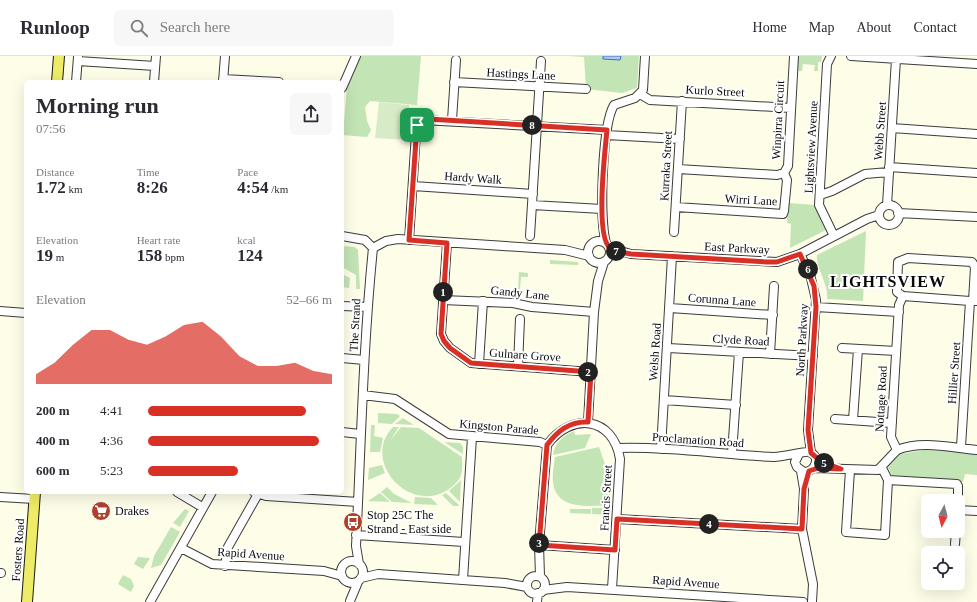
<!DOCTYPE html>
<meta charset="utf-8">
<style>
body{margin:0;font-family:Georgia,serif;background:#f7f7f7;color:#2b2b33;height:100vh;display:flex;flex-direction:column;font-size:15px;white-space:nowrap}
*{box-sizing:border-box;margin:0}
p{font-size:13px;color:#7c7c81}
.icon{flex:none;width:22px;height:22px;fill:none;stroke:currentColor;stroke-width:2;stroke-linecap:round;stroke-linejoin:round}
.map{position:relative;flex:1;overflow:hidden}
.sheet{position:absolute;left:24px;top:24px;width:320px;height:414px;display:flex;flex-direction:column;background:#fff;border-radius:6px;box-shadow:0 4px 16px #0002}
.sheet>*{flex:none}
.needle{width:26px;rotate:187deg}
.buttons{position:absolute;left:921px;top:438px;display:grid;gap:8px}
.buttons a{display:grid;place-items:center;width:44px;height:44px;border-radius:6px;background:#fff;box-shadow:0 4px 16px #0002;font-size:20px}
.pin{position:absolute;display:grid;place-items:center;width:34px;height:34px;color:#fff;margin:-17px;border-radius:8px;box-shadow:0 2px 6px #0006}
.km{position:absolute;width:20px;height:20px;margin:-10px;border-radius:50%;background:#222;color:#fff;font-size:11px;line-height:20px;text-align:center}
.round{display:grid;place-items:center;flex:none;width:42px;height:42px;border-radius:6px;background:#f7f7f7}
.head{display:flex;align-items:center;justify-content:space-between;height:68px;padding:0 12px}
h1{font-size:22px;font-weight:600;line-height:30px}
.figures{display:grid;grid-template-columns:repeat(3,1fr);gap:6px;height:68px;padding:4px 12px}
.figures div{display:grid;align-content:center}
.figures b{font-size:17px;font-weight:600}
.figures small{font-size:11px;font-weight:400}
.figures p{font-size:11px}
.chart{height:112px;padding:8px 12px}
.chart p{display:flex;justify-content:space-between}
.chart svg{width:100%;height:72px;margin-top:4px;fill:#d93025;opacity:.7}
ul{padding:0 12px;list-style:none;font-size:13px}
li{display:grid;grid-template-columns:64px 48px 1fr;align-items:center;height:30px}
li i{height:10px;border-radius:5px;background:#d93025}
header{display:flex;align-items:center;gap:24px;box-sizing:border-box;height:56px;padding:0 20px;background:#fff;border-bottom:1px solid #e1e1e2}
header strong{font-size:19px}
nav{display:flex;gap:22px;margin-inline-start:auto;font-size:14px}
.search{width:280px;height:36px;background:#f7f7f7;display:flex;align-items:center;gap:10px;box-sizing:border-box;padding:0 14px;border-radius:6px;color:#7c7c81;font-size:15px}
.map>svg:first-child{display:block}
</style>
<header>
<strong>Runloop</strong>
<div class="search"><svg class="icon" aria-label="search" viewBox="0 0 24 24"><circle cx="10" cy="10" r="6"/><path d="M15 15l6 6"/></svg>Search here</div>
<nav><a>Home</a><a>Map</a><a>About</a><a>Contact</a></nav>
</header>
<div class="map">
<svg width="977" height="546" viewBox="0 0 977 546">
<rect width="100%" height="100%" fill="#fdfde8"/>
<path fill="#c3e4b5" d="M361,0h60l-4,49 -47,-4 -5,6 2,14 4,9 -4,7 -24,-2 4,-49z
M569,0h70l-2,32 -15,5 -36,-4 -2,-32z
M798,0h24l-1,6h-3v9h-4l1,-6 -12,-1 -1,7h-5z
M788,147l27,2 11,25 -36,18 1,-24 -4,-1z
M866,175l-3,70 -36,-2c2,-15 -12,-32 -10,-44z
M342,190l13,1 3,3 2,39h-4v-14l-14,-8z
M550,204l28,2v3l-28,-1z
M519,216l9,1v4h-7l-1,12 -2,1z
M342,218l8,4 -1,10 -7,-1z
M378,357l19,1 3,2 -8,8 -14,-1z
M403,362l11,7 -19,-1z
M371,369h4l-1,11 9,2 -3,14h-10z
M393,371h6l-9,14 11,-14 18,1 43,29c0,5 1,13 -1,18 -1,5 -8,11 -12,14 -39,27 -89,-28 -56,-62z
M574,375l1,4 16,-1 -6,14 -32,7c2,-13 10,-19 21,-24z
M444,386l16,1 3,4v7z
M599,391l12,35 -1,23c-20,1 -54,6 -57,-23 -1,-8 1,-17 2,-25z
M925,394l52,2v23l-12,-1 -2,8 -71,-6 -4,-9 12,-13z
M382,409l3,8 -17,7 1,-12z
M461,424l-1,22 -11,-11z
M387,431l7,7 18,9 -20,-1 -11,-10z
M380,437l10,9 -22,-1z
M446,437l13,12v1h-6l-11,-11z
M415,441l16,1 7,7 -24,-1z
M592,452h17v7l-17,-1z
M185,453l4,2 -9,16 -7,-4z
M570,453h21v5l-21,-1z
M171,471l9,5 -19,33 -10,3 3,-12z
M138,501l12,1 -7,11 -9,-5z
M123,519l8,4 3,7 -3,6 -13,-8z"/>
<path fill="#d7ecc6" d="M379,46l30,3 -2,35 -32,-2z"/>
<path fill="#b0cbf1" stroke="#3d70c2" d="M603,0h18l-1,4 -17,-1z"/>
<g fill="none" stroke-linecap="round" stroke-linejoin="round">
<g stroke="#3c3c3c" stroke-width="10">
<path id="minor" d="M831,0l-4,8 -8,141 15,31
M851,0l126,8
M78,5l77,5
M223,23l56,3
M76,26l2,-25
M154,26l2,-26
M223,26l2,-26
M454,26l132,7
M342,32l14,-32
M640,38l10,6 141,8
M452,64l4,-60
M892,72l85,6
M606,79l74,4
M889,111l88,6
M678,113l99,6 7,-2 4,-7 6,-110
M413,130l120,8
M820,139l12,-4 33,-17 24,-2
M532,149l70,4
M887,149l9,-146
M879 159a10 10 0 1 1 20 0a10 10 0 1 1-20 0Z
M676,151l107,7 1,-3 3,-31 -3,-7
M898,157l79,4
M674,176l8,-131
M342,180l23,4 8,8 13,-7 12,-2 167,11 24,6
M530,180l11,-175
M409,184l7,-107 1,-8 5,-5 185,10
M588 196a11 11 0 1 1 22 0a11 11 0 1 1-22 0Z
M447,187l-6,91 3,7 6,7 21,15 120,9
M606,187c-7,-24 -4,-118 8,-138l21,-7 8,-8 2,-34
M610,192l21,6 146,8 23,-8 67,-35 12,-4
M800,198l10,20 6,26 -8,130 3,23
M443,244l70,3 19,4 62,5
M973,245l2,-34 -3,-5 -64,-4 -10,4 -1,30 6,4 67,5h7
M342,250l25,1
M816,251l83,5
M670,252l103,7
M0,255l26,2
M668,292l145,8
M842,292l54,3
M770,298l4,-68
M342,302l22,2
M479,308l4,-63
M518,310l2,-47
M363,339l32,4 54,35 91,8 7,3
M664,344l72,5
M835,363l57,4
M853,364l5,-71
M588,366l6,-110 4,-31 6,-19
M342,376l18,2
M961,391l9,-146
M619,392c51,-2 103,7 155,9 8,0 32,-6 35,-5 13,4 6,20 -5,20l-7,-5 -2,-5 4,-8
M661,393l11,-193
M897,394c26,-10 54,-2 80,0
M732,398l7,-102
M814,412l64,2 19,-20 -6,-13 8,-132 4,-9
M850,414l-4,62 39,3 3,-55 -6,-12
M801,415l3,18 -2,40 11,55 -1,18
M888,424l69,4 1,2v15
M177,436l25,15
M254,436l12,4 92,6
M0,441l34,2
M958,454l19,1
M617,463l185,10
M356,479l108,7
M955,488l1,-13
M539,489l76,5
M181,492l31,16 112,7 18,5
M341 516a11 11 0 1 1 22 0a11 11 0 1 1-22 0Z
M359,508l-3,-18c5,-99 7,-199 17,-298
M225,510l3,-19 30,-53
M0,517h1
M527 529a9 9 0 1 1 18 0a9 9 0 1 1-18 0Z
M540,520l-1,-31 8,-100c24,-33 66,-29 73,14l-8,130
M361,522l17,-4 127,9 22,4
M463,524l9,-143
M543,534l24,-3 236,15
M350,545l8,-19
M150,546l62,-110
M537,546l1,-9"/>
</g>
<g stroke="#1a1a1a" stroke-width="12">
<path id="major" d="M57,26l2,-26
M27,546l8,-110"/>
</g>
<use href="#minor" stroke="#fff" stroke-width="8"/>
<use href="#major" stroke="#eeeb67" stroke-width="10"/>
</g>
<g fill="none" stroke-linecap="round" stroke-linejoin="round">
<g stroke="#fff" stroke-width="8">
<path id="route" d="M428,63l179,11c-2,20 -12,106 3,118 5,4 15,5 21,6l136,8h10l23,-8 14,32 2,21 -8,123 3,23 11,9 19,7 -23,-1 -9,3 -5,18 -2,40 -185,-10 -2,31 -76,-5 8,-100c10,-14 24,-24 41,-23l3,-50 -120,-9 -21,-15 -6,-7 -3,-7 6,-91 -38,-3 8,-115 5,-5z"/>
</g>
<use href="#route" stroke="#d93025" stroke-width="5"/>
</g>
<defs>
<g id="supermarket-disc" transform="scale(1)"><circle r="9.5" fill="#ae432d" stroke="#fff"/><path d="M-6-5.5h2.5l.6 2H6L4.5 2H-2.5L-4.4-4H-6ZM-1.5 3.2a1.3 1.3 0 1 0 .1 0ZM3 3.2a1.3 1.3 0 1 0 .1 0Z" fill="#fff"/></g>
<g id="bus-disc" transform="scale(1)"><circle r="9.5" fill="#ae432d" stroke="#fff"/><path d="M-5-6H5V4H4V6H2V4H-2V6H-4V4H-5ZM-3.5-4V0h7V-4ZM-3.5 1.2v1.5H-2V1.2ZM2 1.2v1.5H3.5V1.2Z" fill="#fff"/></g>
</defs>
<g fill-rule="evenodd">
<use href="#supermarket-disc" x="101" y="455"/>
<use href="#bus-disc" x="353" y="466"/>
</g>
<g text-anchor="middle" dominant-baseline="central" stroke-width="4" stroke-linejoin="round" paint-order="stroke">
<g font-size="12" fill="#090909" stroke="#fff">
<text transform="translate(521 18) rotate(3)">Hastings Lane</text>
<text transform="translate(715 35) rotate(3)">Kurlo Street</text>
<text transform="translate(778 64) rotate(-87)">Winpirra Circuit</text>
<text transform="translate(880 75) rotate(-86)">Webb Street</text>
<text transform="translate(811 91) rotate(-87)">Lightsview Avenue</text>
<text transform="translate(666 110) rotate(-87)">Kurraka Street</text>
<text transform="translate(473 122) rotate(4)">Hardy Walk</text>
<text transform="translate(751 144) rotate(3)">Wirri Lane</text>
<text transform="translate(737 192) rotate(3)">East Parkway</text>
<text transform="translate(520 237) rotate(6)">Gandy Lane</text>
<text transform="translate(722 244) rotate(4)">Corunna Lane</text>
<text transform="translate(355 269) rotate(-87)">The Strand</text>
<text transform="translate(741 284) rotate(3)">Clyde Road</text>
<text transform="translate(802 284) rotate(-87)">North Parkway</text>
<text transform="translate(655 296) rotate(-86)">Welsh Road</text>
<text transform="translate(525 299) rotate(4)">Gulnare Grove</text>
<text transform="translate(954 317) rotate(-86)">Hillier Street</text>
<text transform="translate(881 343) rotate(-87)">Nottage Road</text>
<text transform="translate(499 371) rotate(5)">Kingston Parade</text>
<text transform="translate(698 384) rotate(4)">Proclamation Road</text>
<text transform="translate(606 442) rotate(-87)">Francis Street</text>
<text transform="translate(18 494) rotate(-86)">Fosters Road</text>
<text transform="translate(251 498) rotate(4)">Rapid Avenue</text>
<text transform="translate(686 526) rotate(4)">Rapid Avenue</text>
</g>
<g font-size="12" fill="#090909" stroke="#fff" text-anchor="start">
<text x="115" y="455">Drakes</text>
<text x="367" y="459">Stop 25C The<tspan x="367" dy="14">Strand - East side</tspan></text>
</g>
<g font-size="16" font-weight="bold" letter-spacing="1" fill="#090909" stroke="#fff">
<text x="888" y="225">LIGHTSVIEW</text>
</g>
</g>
</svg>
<div class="buttons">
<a><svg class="needle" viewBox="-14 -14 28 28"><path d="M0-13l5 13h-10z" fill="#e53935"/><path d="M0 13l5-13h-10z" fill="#7c7c81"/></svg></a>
<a><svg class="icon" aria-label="locate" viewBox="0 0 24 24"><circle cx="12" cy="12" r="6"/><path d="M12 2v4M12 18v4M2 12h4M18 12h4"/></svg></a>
</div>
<div class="pin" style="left:417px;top:69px;background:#1e9e55"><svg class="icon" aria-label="arrive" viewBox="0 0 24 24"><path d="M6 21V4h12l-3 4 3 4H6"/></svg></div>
<b class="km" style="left:443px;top:236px">1</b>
<b class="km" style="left:588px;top:316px">2</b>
<b class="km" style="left:539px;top:487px">3</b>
<b class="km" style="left:709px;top:468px">4</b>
<b class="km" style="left:824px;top:407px">5</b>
<b class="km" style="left:808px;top:213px">6</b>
<b class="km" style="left:616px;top:195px">7</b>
<b class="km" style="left:532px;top:69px">8</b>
<section class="sheet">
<div class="head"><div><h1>Morning run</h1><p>07:56</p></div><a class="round"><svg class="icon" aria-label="share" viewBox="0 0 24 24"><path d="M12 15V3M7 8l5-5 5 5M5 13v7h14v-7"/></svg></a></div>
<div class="figures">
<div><p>Distance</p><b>1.72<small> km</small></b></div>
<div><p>Time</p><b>8:26</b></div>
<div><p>Pace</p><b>4:54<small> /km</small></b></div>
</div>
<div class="figures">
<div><p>Elevation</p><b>19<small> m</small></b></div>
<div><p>Heart rate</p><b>158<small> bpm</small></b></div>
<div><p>kcal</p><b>124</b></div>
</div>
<div class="chart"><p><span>Elevation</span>52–66 m</p>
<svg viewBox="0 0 160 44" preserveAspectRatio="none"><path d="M0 44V38L10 31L20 20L30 11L40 11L50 17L60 20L70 15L80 8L90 6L100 15L110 27L120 33L130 33L140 31L150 36L160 38V44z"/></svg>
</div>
<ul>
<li><b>200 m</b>4:41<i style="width:86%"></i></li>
<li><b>400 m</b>4:36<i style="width:93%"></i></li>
<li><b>600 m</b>5:23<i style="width:49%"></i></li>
</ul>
</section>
</div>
